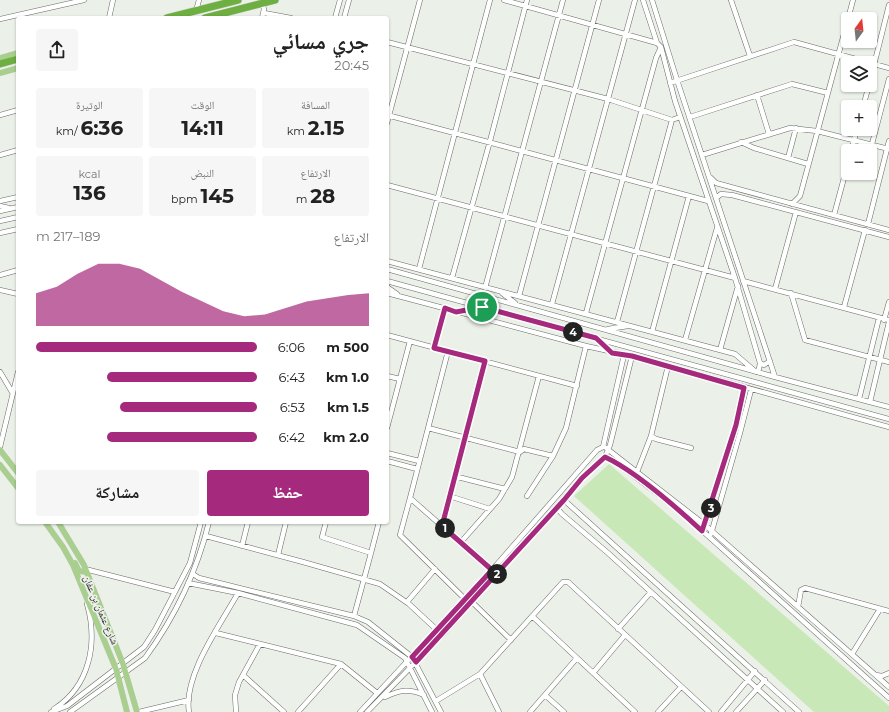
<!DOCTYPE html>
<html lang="ar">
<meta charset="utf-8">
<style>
body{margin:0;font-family:Montserrat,"Noto Naskh Arabic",sans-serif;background:#f6f6f6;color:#222;direction:rtl;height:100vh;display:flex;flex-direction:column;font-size:15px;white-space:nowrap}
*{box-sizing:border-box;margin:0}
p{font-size:13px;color:#767676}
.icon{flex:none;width:22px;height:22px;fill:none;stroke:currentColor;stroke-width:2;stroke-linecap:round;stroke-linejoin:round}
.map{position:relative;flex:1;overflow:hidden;direction:ltr}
.drawer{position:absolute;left:16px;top:16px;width:373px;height:508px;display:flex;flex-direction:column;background:#fff;border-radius:4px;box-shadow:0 1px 3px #0004;direction:rtl}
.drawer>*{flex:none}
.needle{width:26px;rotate:15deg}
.buttons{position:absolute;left:841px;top:12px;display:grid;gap:8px}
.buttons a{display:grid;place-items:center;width:36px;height:36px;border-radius:4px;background:#fff;box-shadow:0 1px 3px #0004;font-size:20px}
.pin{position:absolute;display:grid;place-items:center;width:34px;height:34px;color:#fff;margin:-17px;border:2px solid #fff;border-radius:50%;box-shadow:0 1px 4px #0007}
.km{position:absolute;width:20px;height:20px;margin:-10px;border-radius:50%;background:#222;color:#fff;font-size:11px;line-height:20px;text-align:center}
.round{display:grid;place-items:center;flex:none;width:42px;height:42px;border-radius:4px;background:#f6f6f6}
.head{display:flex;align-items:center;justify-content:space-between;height:68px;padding:0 20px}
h1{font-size:22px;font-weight:700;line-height:30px}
.figures{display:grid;grid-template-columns:repeat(3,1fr);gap:6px;height:68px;padding:4px 20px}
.figures div{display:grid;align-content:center;border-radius:4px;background:#f6f6f6;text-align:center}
.figures b{font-size:20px;font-weight:700}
.figures small{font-size:11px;font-weight:400}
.figures p{font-size:11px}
.chart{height:112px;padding:8px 20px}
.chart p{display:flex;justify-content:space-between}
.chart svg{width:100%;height:72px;margin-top:4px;fill:#a5297c;opacity:.7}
.action{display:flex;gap:8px;margin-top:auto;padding:8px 20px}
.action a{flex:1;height:46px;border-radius:4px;background:#a5297c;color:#fff;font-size:16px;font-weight:700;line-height:46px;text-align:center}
.action a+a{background:#f6f6f6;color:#222}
ul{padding:0 20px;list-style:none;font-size:13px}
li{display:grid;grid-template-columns:64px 48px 1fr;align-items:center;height:30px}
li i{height:10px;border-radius:5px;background:#a5297c}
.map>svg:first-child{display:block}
</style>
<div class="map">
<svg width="889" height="712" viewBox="0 0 889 712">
<rect width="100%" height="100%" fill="#ebf0e8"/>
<path fill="#c9e8b8" d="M609,464l280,242v6h-75l-240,-216z"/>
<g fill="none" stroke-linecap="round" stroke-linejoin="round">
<g stroke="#666b64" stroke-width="5.5">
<path id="minor" d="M504,0l153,43
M652,0l25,80 98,297
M731,0l19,56
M262,3l2,6 -2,9
M196,11l3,-11
M264,13l27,5
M109,18l4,-18
M335,18l5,-18
M344,18l5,-18
M0,19l84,-19
M848,19l5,-19
M387,42l221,57 64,21 8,-3
M870,81l19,-76
M670,83l124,-41 95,26
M757,95l12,39
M863,107l6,-22
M0,115l18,-5
M387,115l321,86
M690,117l102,-33 36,9
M387,123l33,-123
M741,142l13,6 54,16
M872,144l17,-65
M851,151l6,-22
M0,155l18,-5
M702,155l88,-27 27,3 72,18
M788,158l8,-30
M711,178l5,5 173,47
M387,185l348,93
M716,198l5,-4 11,1 157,42
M0,201l18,-4
M792,204l8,-8 48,-177
M0,206l9,2
M0,211l18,-4
M834,215l14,-52
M0,221l18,-4
M868,224l21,-83
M0,233l18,-4
M387,261l348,93 21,18 3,-3 1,-6 -25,-85 -60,-177 -14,-54 -4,-4 -14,-43
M387,269l388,108 114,30
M419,269l71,-269
M0,275l18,-5
M452,278l38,-137 37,-141
M387,281l502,138
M743,281l146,39
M387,287l10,7
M485,288l78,-288
M775,289l21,-77
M0,290l18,4
M387,293l199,53 46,10 257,71
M502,293l13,10
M791,293l14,47 84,22
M519,296l80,-296
M552,304l83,-304
M844,307l21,-77
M458,311l22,-4
M586,313l70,-255 5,-11
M884,320l5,-18
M617,322l55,-202
M608,329l20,-3
M652,332l37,-136
M387,335l190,51
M597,340l14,12
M685,340l32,-112
M434,348l11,-40
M720,350l18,-64
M448,351l-38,147 82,72
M760,363l4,2 6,-4
M668,366l-17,70 5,3 35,9
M0,372l12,20
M387,376l13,3
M859,399l20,-81
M870,402l19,-80
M387,428l23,-87
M428,428l92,24 4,-3 29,7
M0,447l18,-75
M606,448l99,77 184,162
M387,453l32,8
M605,457l12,6 61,46 211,189
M387,461l30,8
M637,472l14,-36
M454,476l51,13
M449,496l41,13
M527,496l26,-40 13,-28 20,-82
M410,498l-10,37 65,64
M564,500l235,212
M556,507l6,7 46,39 175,159
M326,522l-4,15 49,16 -17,63
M442,526l43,-165
M704,528l32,-103 9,-38
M711,534l29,-101 11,-43
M206,536l97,26 77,22 29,20 28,26
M461,542l38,-43 13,-22 27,-101
M242,546l6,-24
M371,553l8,-31
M278,555l8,-33
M85,569l90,23
M193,574l6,4 155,38 14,6 44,35 29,55
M188,583l50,10 119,32 48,33 27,54
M407,602l28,-33
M472,602l39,38
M798,607l3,-17 4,-2 84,23
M532,616l103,96
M618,629l33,-37
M216,633l125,31 36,29
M852,654l28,-45
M593,673l32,-38
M480,674l19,38
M876,675l6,1 7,-3
M244,676l40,36
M545,695l19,17
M385,697c15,-7 24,-9 39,-2
M436,701l44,-27 83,-92h5l141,130
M54,709c36,-23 44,-66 33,-105
M51,712l16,-6 77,-59 11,-17 35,-67 11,-41
M70,712l75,-54c30,-41 52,-87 64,-136
M139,712l50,-12
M189,712c-6,-37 32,-88 49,-119
M236,712l-1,-17 4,-13 21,-38
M298,712l43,-48
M360,712l132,-142 105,-120 6,-3 21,-92
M367,712l78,-80 137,-154 23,-21 5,-12 22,-89
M530,712l47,-54
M658,712l23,-25
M721,712l34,-41
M736,712l29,-32"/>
</g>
<g stroke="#cbcccb" stroke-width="6">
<path id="major" d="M0,58l18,-5
M0,73l18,-5
M0,450l18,23
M0,465l18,23
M45,522l18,25 10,18 43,104 11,43
M58,522l26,43 39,99 14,48
M75,563l4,8 7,1"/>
</g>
<g stroke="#cbcccb" stroke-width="8">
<path id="highway" d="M167,18l71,-18
M205,18l70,-18
M0,64l18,-5"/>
</g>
<use href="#minor" stroke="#fff" stroke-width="4.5"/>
<use href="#major" stroke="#a8cf8d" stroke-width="5.5"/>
<use href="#highway" stroke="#6eaf41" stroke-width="7"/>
</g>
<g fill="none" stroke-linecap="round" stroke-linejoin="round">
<g stroke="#fff" stroke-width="8">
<path id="route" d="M482,307l114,31 16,15 20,3 112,32 -8,37 -34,106c-26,-24 -65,-59 -97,-74l-23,21 -18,22 -148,162 -4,-5 80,-87 -50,-44 43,-165 -51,-13 11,-40 11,4z"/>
</g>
<use href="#route" stroke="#a5297c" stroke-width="5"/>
</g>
<g text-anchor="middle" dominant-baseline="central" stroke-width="3.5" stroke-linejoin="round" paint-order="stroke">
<g font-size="10" fill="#282a27" stroke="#ebf0e8">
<text transform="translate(101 610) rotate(67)">شارع عثمان بن عفان</text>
</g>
</g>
</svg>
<div class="buttons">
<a><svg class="needle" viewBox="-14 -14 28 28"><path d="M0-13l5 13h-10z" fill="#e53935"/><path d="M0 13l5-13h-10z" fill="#767676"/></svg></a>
<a><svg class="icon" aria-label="layers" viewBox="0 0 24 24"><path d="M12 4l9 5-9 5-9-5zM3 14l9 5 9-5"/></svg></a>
<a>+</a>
<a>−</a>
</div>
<div class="pin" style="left:482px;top:307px;background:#1e9e55"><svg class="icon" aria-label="arrive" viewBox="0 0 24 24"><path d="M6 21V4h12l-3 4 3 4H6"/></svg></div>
<b class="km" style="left:445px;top:528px">1</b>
<b class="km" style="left:497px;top:574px">2</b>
<b class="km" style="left:711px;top:508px">3</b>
<b class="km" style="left:573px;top:332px">4</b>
<section class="drawer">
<div class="head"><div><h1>جري مسائي</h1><p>20:45</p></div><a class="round"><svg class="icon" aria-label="share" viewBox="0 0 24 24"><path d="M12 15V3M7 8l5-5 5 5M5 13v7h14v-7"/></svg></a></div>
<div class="figures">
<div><p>المسافة</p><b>2.15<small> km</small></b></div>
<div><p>الوقت</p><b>14:11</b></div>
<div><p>الوتيرة</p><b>6:36<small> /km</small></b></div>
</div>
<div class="figures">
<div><p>الارتفاع</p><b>28<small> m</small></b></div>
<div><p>النبض</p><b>145<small> bpm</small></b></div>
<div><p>kcal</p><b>136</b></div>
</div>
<div class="chart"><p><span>الارتفاع</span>189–217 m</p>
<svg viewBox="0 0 160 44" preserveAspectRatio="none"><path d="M0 44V24L10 20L20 12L30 6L40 6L50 9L60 16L70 23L80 29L90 35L100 38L110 37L120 33L130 29L140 27L150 25L160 24V44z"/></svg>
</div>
<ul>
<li><b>500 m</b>6:06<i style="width:100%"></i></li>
<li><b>1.0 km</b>6:43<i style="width:68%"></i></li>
<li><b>1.5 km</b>6:53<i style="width:62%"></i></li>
<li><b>2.0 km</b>6:42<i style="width:68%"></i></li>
</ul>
<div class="action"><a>حفظ</a><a>مشاركة</a></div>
</section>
</div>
